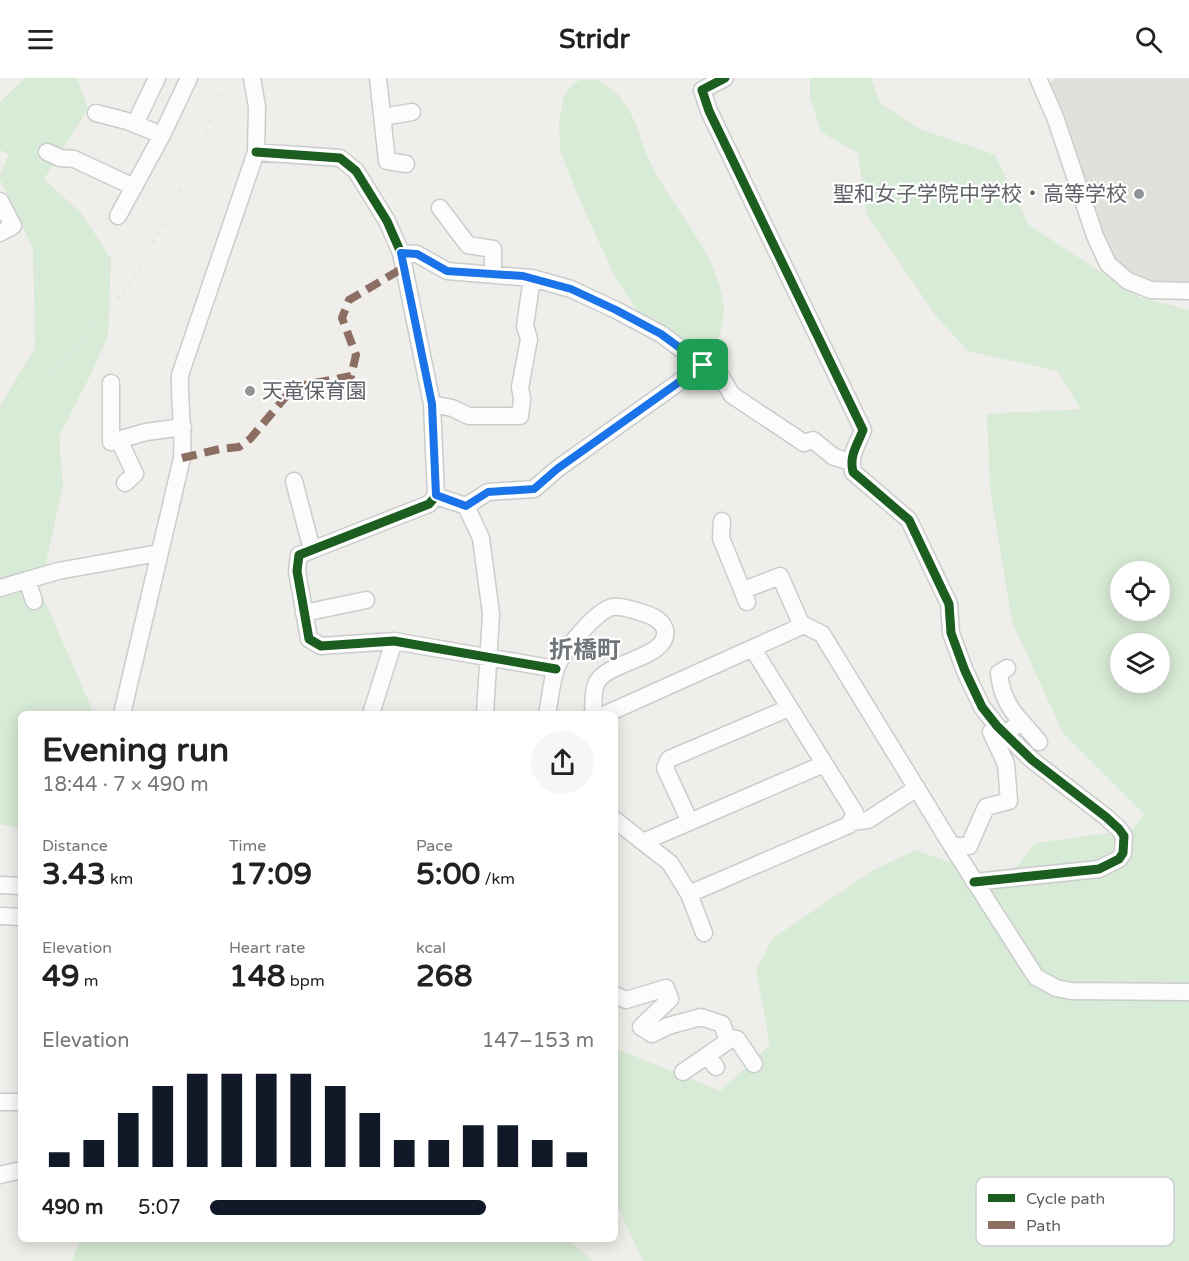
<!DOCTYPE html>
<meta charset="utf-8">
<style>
body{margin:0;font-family:"Varela Round","Noto Sans JP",sans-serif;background:#f6f6f6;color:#222;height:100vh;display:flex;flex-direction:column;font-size:22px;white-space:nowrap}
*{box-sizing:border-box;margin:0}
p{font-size:20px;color:#767676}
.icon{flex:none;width:33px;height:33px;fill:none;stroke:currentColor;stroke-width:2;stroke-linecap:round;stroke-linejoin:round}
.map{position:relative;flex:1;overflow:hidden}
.drawer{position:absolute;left:18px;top:633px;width:600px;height:531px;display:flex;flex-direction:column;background:#fff;border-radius:9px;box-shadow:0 3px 15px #0003}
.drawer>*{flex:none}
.controls{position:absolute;left:1110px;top:483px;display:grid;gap:12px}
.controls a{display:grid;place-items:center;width:60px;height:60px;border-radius:50%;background:#fff;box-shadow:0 3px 15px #0003;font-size:30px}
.pin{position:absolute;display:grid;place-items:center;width:51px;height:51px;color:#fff;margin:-26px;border-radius:12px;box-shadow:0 3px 9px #0006}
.round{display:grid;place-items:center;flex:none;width:63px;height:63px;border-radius:32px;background:#f6f6f6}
.overview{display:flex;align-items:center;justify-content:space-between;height:102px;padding:0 24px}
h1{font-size:33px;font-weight:700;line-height:45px}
.figures{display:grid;grid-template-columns:repeat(3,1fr);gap:9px;height:102px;padding:6px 24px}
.figures div{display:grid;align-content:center}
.figures b{font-size:30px;font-weight:700}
.figures small{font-size:16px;font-weight:400}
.figures p{font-size:16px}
.chart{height:168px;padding:12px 24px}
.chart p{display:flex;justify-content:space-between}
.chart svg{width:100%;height:108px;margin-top:6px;stroke:#111827;stroke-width:6}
ul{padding:0 24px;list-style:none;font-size:20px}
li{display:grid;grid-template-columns:96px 72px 1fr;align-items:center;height:45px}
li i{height:15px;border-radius:8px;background:#111827}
header{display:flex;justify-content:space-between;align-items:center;height:78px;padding:0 24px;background:#fff;font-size:27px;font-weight:700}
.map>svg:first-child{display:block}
</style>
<header><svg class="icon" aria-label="menu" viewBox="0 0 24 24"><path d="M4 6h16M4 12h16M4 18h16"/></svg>Stridr<svg class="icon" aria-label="search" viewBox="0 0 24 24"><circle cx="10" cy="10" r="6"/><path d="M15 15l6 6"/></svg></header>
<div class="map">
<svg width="1189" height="1183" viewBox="0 0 1189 1183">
<rect width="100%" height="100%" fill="#efeeea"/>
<path fill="#e2e0da" d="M1056,0h133v206l-30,2 -30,-9 -20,-21 -40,-123 -21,-47z"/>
<path fill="#d8ebd6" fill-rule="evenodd" d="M25,0h52l11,31 -44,70 38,35 29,45 -3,77 -20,44 -29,56 4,49 -23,105 52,119v5h-71v115l-21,-5v-418l35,-58 -2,-100 -33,-68v-5l9,-20 -9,-5v-48z
M810,0h61l9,25 40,26 75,26 34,70 110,72 50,13v951h-546l-28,-60v-153l105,43 50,-46 -14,-75 17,-32 99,-67 43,-21 90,32 30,-39 97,-13 12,-16 -81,-81 -51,-111 -22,-134 -3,-74 94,-5 -24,-38 -89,-20 -32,-35 -70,-102 -8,-61 -37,-21 -11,-35zM1120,494h40v38h-40zM1120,566h40v38h-40z
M595,1c15,7 22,13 31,26 13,20 17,46 29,67 23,42 60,80 68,129 3,17 -3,34 -9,49l-12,7 -60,-40 -26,-38 -39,-85 -17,-43 -1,-29 5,-26 9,-12 7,-4z
M80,1161h487l26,22h-521z"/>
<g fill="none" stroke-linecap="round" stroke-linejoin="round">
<g stroke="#cbcccc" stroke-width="19">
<path id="minor" d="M378,0l9,83 19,3
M725,0l-23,12 7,21 154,319c-6,16 -14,25 -10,42l56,48 40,84 2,29 14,38 17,36 15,19 35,34 74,57 13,12 5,7 -1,17 -4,6 -20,10 -125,13
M1038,0l17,39 40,119 13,28 20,17 23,9 38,1
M96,35l31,8 35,14
M383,39l29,-5
M135,46l22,-46
M47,74l13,6 14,1 60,28
M256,74l84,6 16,13 31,50 14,32 31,151 4,92 -7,8 -130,51 -2,16 12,68 12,7 73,-5 162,28
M0,123l13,25 -13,7
M440,130l28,37 25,4v26
M118,138l44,-81 27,-57
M401,175l16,1 30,17 85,7 39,11 45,21 45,24 42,31 17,10 12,20 72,48 9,-3 21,17 17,5
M111,305v59l35,-10 37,-5
M432,326l20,4 17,8h51l2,-17 -2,-12 9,-48 -4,-13 7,-48
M119,362l16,34 -10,9
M294,403l18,69
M436,418l30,10 15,32 10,76 -6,100
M466,428l22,-14 46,-3 23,-20 146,-104
M722,443l-1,17 26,64
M27,502l7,21
M0,510l58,-17 95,-17 6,1
M744,512l36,-14 22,50
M304,535l62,-13
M1007,590l-8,5c2,19 9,35 22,48
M122,636l60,-256c2,-28 -3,-55 -2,-83l76,-223 1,-45 -5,-29
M371,636l23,-73
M547,636c3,-14 4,-31 9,-45 6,-17 36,-53 53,-61 9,-4 23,2 31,4 10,3 22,7 25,18 5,28 -57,31 -68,52 -5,9 -3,23 -4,32
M606,636l198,-89 18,9 130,212h17l17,-39 23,-6 -3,-37 -15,-32 6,-6
M1013,650l8,-7 18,21
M615,742l55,43 19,31 160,-69 6,-12 -102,-164
M690,744l-25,-54 4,-9 120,-51
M851,744l17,-2 49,-32
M643,764l181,-78
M952,768l84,131 20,11 15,3 118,1
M0,807l21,1
M689,816l15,39
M0,838l21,1
M615,917l11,5 40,-12 4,11 -29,28 11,7 16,-8 33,-9 21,7 6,17 -45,31
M727,959l10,2 17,25
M707,978l9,11
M0,1024h21
M0,1097l21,-5"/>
</g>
<use href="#minor" stroke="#fdfcfc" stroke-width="16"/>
<path stroke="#e4e4e4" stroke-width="4" stroke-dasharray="1.5 8" stroke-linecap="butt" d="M49,299c25,-27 51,-54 73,-84 46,-65 75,-142 106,-215"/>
<path stroke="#8d6e63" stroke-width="8" stroke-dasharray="15 8" stroke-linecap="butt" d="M182,380l38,-9 19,-2 11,-8 44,-52 57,-11 5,-21 -14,-37 7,-18 54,-32"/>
<g stroke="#fff" stroke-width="13">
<path id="cycleway" d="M725,0l-23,12 7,21 154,319c-6,16 -14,25 -10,42l56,48 40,84 2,29 14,38 17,36 15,19 35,34 74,57 13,12 5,7 -1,17 -4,6 -20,10 -125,13
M256,74l84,6 16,13 31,50 14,32 31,151 4,92 -7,8 -130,51 -2,16 12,68 12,7 73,-5 162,28"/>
</g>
<use href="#cycleway" stroke="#1b5e20" stroke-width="9"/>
</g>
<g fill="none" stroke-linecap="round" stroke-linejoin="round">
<g stroke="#fff" stroke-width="12">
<path id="route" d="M401,175l16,1 30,17 76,5 48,13 45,21 45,24 42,31 -146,104 -23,20 -46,3 -22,14 -30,-11 -4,-91z"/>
</g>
<use href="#route" stroke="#1a73e8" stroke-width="8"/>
</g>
<g fill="#919496" stroke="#fff" stroke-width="2">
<circle cx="1139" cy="116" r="6"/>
<circle cx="250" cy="313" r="6"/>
</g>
<g text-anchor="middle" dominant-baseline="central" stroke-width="4.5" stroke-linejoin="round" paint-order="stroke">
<g font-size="21" fill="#5f6368" stroke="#fff" text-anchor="end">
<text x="1127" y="116">聖和女子学院中学校・高等学校</text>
<text x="262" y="313" text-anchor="start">天竜保育園</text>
</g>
<g font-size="24" font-weight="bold" fill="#70757a" stroke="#fff">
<text x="585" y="572">折橋町</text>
</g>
</g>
<rect x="976" y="1099" width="198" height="69" rx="9" fill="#fff" stroke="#cfd0d2" stroke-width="1.5"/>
<rect x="988" y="1116" width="27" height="8" fill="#1b5e20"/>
<rect x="988" y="1143" width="27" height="8" fill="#8d6e63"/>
<g font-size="16" fill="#5f6368">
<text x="1026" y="1126">Cycle path</text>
<text x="1026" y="1153">Path</text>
</g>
</svg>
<div class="controls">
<a><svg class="icon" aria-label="locate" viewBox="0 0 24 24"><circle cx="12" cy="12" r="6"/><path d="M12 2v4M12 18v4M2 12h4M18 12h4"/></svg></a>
<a><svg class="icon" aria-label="layers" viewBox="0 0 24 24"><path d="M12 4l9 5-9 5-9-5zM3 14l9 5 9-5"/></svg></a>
</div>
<div class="pin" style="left:703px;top:287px;background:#1e9e55"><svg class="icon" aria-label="arrive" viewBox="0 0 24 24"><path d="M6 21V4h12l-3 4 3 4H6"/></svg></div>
<section class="drawer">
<div class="overview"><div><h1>Evening run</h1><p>18:44 · 7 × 490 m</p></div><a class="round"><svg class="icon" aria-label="share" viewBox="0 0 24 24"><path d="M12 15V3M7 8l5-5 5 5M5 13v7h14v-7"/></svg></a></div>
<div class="figures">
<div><p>Distance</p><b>3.43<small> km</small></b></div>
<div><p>Time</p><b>17:09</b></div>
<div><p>Pace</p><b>5:00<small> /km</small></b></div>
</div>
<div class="figures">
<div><p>Elevation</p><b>49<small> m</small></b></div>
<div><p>Heart rate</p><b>148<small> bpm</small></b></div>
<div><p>kcal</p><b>268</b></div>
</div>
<div class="chart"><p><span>Elevation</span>147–153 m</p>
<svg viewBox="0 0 160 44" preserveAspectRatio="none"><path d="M5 44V38M15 44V33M25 44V22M35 44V11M45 44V6M55 44V6M65 44V6M75 44V6M85 44V11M95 44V22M105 44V33M115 44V33M125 44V27M135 44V27M145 44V33M155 44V38"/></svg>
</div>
<ul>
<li><b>490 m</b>5:07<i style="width:72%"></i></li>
</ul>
</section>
</div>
